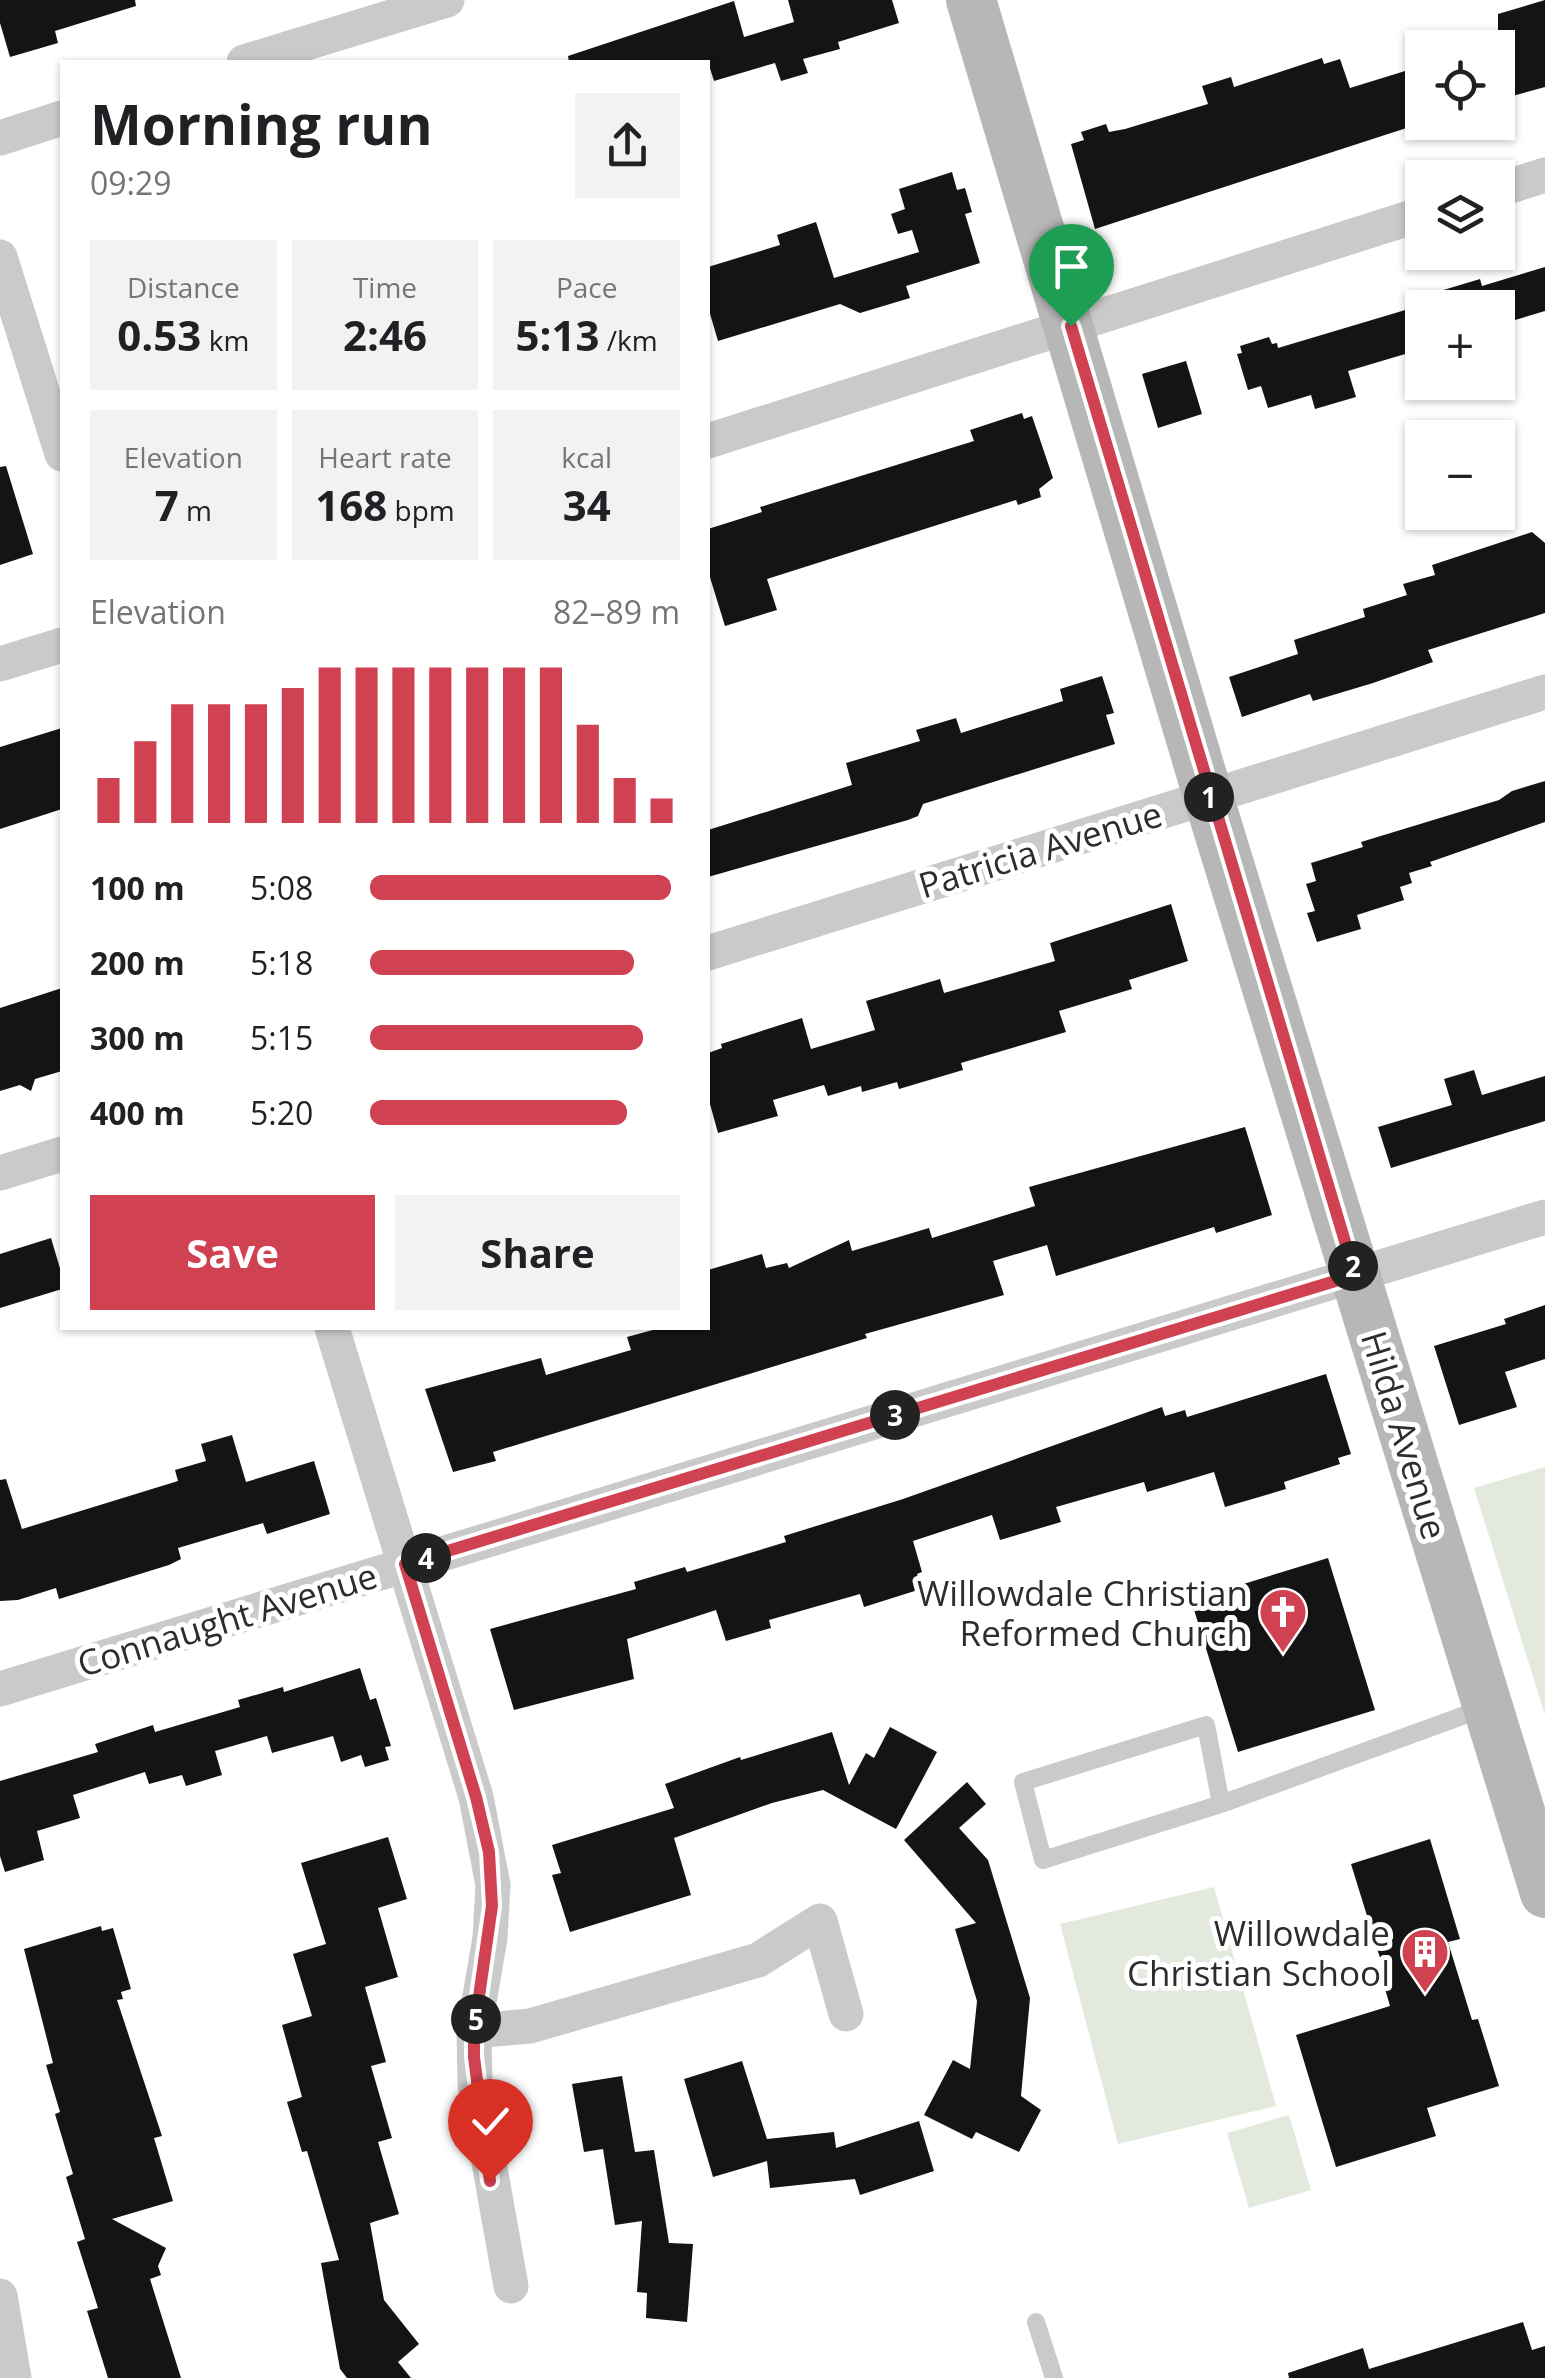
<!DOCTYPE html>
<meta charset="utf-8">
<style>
body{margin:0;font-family:"Open Sans",sans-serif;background:#f2f2f2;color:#202124;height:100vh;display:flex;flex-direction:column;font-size:38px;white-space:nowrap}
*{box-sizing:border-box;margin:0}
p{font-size:32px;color:#757577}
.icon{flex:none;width:55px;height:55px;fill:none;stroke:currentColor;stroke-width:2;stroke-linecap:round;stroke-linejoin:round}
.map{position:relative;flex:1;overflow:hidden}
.sheet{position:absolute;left:60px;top:60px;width:650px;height:1270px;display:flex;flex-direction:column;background:#fff;border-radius:0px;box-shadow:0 2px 8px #0004}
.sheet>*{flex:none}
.buttons{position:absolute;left:1405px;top:30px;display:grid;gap:20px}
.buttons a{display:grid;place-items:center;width:110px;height:110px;border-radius:0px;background:#fff;box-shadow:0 2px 8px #0004;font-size:50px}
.pin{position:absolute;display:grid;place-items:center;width:85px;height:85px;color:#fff;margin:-102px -42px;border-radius:50% 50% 50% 0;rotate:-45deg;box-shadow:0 0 10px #0007}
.pin .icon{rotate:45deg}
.km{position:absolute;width:50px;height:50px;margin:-25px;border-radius:50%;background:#222;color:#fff;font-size:28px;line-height:50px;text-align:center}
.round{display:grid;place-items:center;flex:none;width:105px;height:105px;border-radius:0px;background:#f2f2f2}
.overview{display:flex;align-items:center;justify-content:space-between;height:170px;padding:0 30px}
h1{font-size:55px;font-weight:700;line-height:75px}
.metrics{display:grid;grid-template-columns:repeat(3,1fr);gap:15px;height:170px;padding:10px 30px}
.metrics div{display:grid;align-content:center;border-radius:0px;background:#f2f2f2;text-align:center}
.metrics b{font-size:42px;font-weight:700}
.metrics small{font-size:28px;font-weight:400}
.metrics p{font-size:28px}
.chart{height:280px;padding:20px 30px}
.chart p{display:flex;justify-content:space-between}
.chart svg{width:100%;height:180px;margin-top:10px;stroke:#d04251;stroke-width:6}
.action{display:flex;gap:20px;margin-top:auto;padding:20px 30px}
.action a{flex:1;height:115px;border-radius:0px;background:#d04251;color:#fff;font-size:40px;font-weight:700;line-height:115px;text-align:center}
.action a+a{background:#f2f2f2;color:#202124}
ul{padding:0 30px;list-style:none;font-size:32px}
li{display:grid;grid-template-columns:160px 120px 1fr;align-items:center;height:75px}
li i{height:25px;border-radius:12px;background:#d04251}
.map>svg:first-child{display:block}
</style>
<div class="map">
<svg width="1545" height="2378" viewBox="0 0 1545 2378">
<rect width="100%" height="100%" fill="#fff"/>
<path fill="#e3e9dc" d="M1545,1467v248l-71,-227z
M1214,1887l62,219 -158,38 -58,-220z
M1289,2115l22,75 -62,18 -22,-75z"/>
<path fill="#141414" d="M0,0h135l1,6 -81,25 3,12 -48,14 -10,-34z
M788,0h104l7,23 -61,19 2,7 -37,10 5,14 -27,8 -6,-18 -61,18 -6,-19h-139l-1,-6 166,-55 10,36 50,-15z
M1545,0v87l-47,13v-86z
M1322,58l2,6 16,-5 10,29 68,-21 4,15v41l-327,106 -24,-85 13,-4 -3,-8 25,-8 3,8 16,-3 83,-25 -6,-18 29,-9 3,10z
M952,172l5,18 8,-2 7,24 -7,2 15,49 -74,23 4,12 -50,15 -20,-9 -122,37 -10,-34v-40l72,-22 -3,-10 39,-13 18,56 85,-26 -7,-22 -14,4 -7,-20 14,-5 -6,-20z
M1545,267v44l-47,14v-17h-76v41l-74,22 8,26 -41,12 -4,-14 -43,13 -7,-22 -13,4 -11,-36 5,-1 -2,-7 29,-9 3,7 5,-1 1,5 134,-40h-4l-1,-7 73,-22 2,7z
M1186,361l16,53 -44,14 -16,-54z
M1022,413l2,6 8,-3 21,62 -14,11 2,8 -23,8 -2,-5 -249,79 10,31 -52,16 -17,-55v-42l54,-17 -2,-5 214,-66 -4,-11z
M6,466l27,88 -33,11v-98z
M1532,532l13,11v70l-117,37 5,12 -60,21 -60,18 -3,-7 -68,23 -13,-40 69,-23 -4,-14 71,-23 -2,-8 44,-14 -4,-11 32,-9 -3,-10z
M1102,676l12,37 -8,2 9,29 -192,60 -5,12 -10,4 -200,57v-47l144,-45 -6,-22 74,-22 -4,-11 40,-12 5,15 102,-32 -3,-12z
M62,728v81l-62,20v-82z
M1545,781v41l-115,40 2,4 -23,7 3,10 -12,4 4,13 -47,15 4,14 -44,13 -10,-29 8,-2 -9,-27 10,-3 -5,-18 52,-16 -2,-5 138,-42 13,-9z
M1171,904l17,57 -59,19 3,9 -73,22 7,21 -105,31 2,7 -64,19 -2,-7 -35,10 -1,-6 -33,10 -4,-11 -51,15 5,16 -60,17 -10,-36v-44l14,-5 -1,-4 81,-26 9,31 64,-19 -9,-29 74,-22 4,14 111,-32 -5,-18z
M62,988v83l-27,8 -4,12 -11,-6 -20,6v-83z
M1474,1070l8,25 63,-19v45l-154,47 -13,-41 74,-22 -8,-26z
M1245,1127l27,88 -56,18 -2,-6 -158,49 -9,-31 -54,16 11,34 -139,39 2,4 -374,114 3,9 -43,11 -28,-83 116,-31 5,17 85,-25 -4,-13 33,-9h48v-58l54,-16 4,14 21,-5 2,5 60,-28 3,11 77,-23 3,10 103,-32 -6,-19z
M51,1238l11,37v14l-62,19v-54z
M1545,1305v54l-40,13 12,35 -58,18 -25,-79 72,-22 -2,-5z
M1326,1374l25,80 -13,4 2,6 -56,18 2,7 -61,18 -11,-35 -67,20 -3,-10 -88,25 5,15 -61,18 -8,-25 -79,26 9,31 -5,2 4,15 -57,18 -4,-13 -91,26 2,8 -45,13 -10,-31 -89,29 7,40 -120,31 -24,-81 146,-40 -2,-7 51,-15 2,5 99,-30 -2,-6 119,-37 259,-92 3,9 20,-6 2,7z
M232,1435l14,47 68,-21 16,53 -63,20 -4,-11 -85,25 3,11 -12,6 -110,34 -3,-11 -38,12 -18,1v-121l6,-1 16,50 156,-48 -3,-11 31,-9 -5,-17z
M1328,1558l47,152 -137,42 -47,-152z
M360,1668l10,32 6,-2 15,48 -6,1 4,13 -24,7 -4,-12 -20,7 -8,-26 -61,17 -5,-17 -52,15 7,24 -36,11 -4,-11 -33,9 -4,-12 -72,23 7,23 -43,13 7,29 -39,12 -5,-16v-75l98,-29 -3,-8 58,-19 2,7 85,-25 -2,-7 45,-13 1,5z
M890,1727l47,25 -41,77 -73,-39 -51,13 -98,35 17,57 -121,37 -18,-57 9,-2 -9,-28 122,-37 -9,-24 75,-27 1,3 91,-28 17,53 17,-32 8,5z
M967,1782l19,22 -27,24 29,32 42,138 -9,98 20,14 -22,42 -43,-20 -4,7 -48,-24 29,-55 17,9 7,-68 -22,-72 21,-6 -72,-83z
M388,1837l19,62 -29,9 20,69 -33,10 21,75 -15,4 21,72 -14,4 21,72 -29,9 14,77 35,44 -21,18 13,16h-64l-7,-9 -19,-106 18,-3 -32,-109 -5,1 -15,-50 15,-5 -20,-72 30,-9 -19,-62 33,-10 -25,-81z
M1430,1839l30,100 -12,3 24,78 6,-1 21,67 -72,22 9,28 -100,31 -40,-132 94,-29 -9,-31 4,-1 -34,-110z
M101,1926l1,5 11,-3 18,61 -10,3 2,7 -6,1 45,136 -8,2 19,63 -61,18 54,29 -8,18 3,9 -11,4 31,99h-73l-21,-67 11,-3 -21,-66 8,-3 -19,-62 7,-3 -18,-60 5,-2 -14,-47 7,-2 -29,-114z
M742,2061l25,78 67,-7 2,16 83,-27 15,50 -74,24 -5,-16 -85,9 -3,-27 -54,16 -29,-98z
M622,2076l13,76 19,-2 15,93 24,1 -6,78 -41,-4 1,-25 -10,-1 5,-71 -27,4 -12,-76 -19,3 -12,-68z
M1523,2322l9,28 13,-4v32h-256l-1,-5 75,-25 6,21z"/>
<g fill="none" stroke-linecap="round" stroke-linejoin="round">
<path stroke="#cacaca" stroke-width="18" d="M1221,1804l-15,-79 -183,57 20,78 178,-56 263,-96
M1036,2322l18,56"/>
<path stroke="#cacaca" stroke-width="35" d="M244,62l203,-62
M0,138l62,-20
M1498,190l47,-15
M0,257l62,197
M708,441l714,-227
M0,664l62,-19
M708,953l837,-261
M0,1173l62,-19
M332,1328l144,469 17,88 -3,53 -16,93 1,53 36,202
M0,1689l1545,-472
M474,2031l56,-5 228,-66 62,-39 26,93
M0,2296l14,82"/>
<path stroke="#b7b7b7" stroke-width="50" d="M971,0l237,796 337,1097"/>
</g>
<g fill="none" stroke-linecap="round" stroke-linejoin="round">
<g stroke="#fff" stroke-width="20">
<path id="route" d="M490,2181l-16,-124v-26l18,-125 -3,-54 -13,-55 -71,-233 950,-289 -284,-949"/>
</g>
<use href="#route" stroke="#d04251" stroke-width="12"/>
</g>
<defs>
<g id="church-pin" transform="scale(2.5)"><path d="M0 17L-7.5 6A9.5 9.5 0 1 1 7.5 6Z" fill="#d04251" stroke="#fff"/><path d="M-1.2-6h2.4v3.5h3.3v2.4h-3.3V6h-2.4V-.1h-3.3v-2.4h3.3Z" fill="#fff"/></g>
<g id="building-pin" transform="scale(2.5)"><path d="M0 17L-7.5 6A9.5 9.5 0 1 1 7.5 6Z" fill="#d04251" stroke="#fff"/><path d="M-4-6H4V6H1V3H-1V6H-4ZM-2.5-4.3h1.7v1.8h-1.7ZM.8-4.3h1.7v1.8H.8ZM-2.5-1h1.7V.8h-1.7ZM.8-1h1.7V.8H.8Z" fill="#fff"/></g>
</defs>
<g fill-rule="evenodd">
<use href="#church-pin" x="1283" y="1612"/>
<use href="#building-pin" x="1425" y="1952"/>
</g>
<g text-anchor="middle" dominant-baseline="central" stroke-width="10" stroke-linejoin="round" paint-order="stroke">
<g font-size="35" fill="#2d2d2d" stroke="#fff">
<text transform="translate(1040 849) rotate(-17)">Patricia Avenue</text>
<text transform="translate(1405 1435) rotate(73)">Hilda Avenue</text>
<text transform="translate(227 1619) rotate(-17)">Connaught Avenue</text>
</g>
<g font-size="35" fill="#2d2d2d" stroke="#fff" text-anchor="end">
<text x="1248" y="1592">Willowdale Christian<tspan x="1248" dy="40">Reformed Church</tspan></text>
<text x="1390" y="1932">Willowdale<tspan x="1390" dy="40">Christian School</tspan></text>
</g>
</g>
</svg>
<div class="buttons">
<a><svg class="icon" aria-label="locate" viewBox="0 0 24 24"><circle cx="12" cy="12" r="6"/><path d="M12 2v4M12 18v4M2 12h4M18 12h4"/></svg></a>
<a><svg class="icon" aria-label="layers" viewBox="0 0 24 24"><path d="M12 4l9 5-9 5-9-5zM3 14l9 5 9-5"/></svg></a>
<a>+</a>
<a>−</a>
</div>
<div class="pin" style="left:1071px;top:326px;background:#1e9e55"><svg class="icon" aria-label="arrive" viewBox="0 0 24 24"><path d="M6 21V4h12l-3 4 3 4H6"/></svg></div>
<div class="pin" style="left:490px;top:2181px;background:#d93025"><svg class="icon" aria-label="check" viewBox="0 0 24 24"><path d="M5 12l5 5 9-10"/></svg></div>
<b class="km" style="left:1209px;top:797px">1</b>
<b class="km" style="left:1353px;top:1266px">2</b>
<b class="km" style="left:895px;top:1415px">3</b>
<b class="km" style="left:426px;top:1558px">4</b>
<b class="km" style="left:476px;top:2019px">5</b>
<section class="sheet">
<div class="overview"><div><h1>Morning run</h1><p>09:29</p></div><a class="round"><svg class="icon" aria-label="share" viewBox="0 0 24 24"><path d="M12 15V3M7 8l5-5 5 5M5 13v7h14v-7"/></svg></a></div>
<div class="metrics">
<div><p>Distance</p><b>0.53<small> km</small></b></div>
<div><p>Time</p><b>2:46</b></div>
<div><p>Pace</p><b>5:13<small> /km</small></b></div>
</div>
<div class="metrics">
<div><p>Elevation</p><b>7<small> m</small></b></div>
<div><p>Heart rate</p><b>168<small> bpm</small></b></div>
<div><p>kcal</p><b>34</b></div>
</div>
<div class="chart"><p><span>Elevation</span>82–89 m</p>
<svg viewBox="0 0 160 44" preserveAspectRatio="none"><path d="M5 44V33M15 44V24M25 44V15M35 44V15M45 44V15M55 44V11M65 44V6M75 44V6M85 44V6M95 44V6M105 44V6M115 44V6M125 44V6M135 44V20M145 44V33M155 44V38"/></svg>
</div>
<ul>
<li><b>100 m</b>5:08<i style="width:97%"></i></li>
<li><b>200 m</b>5:18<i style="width:85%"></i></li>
<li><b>300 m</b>5:15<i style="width:88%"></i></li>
<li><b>400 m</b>5:20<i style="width:83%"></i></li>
</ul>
<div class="action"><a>Save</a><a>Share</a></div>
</section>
</div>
